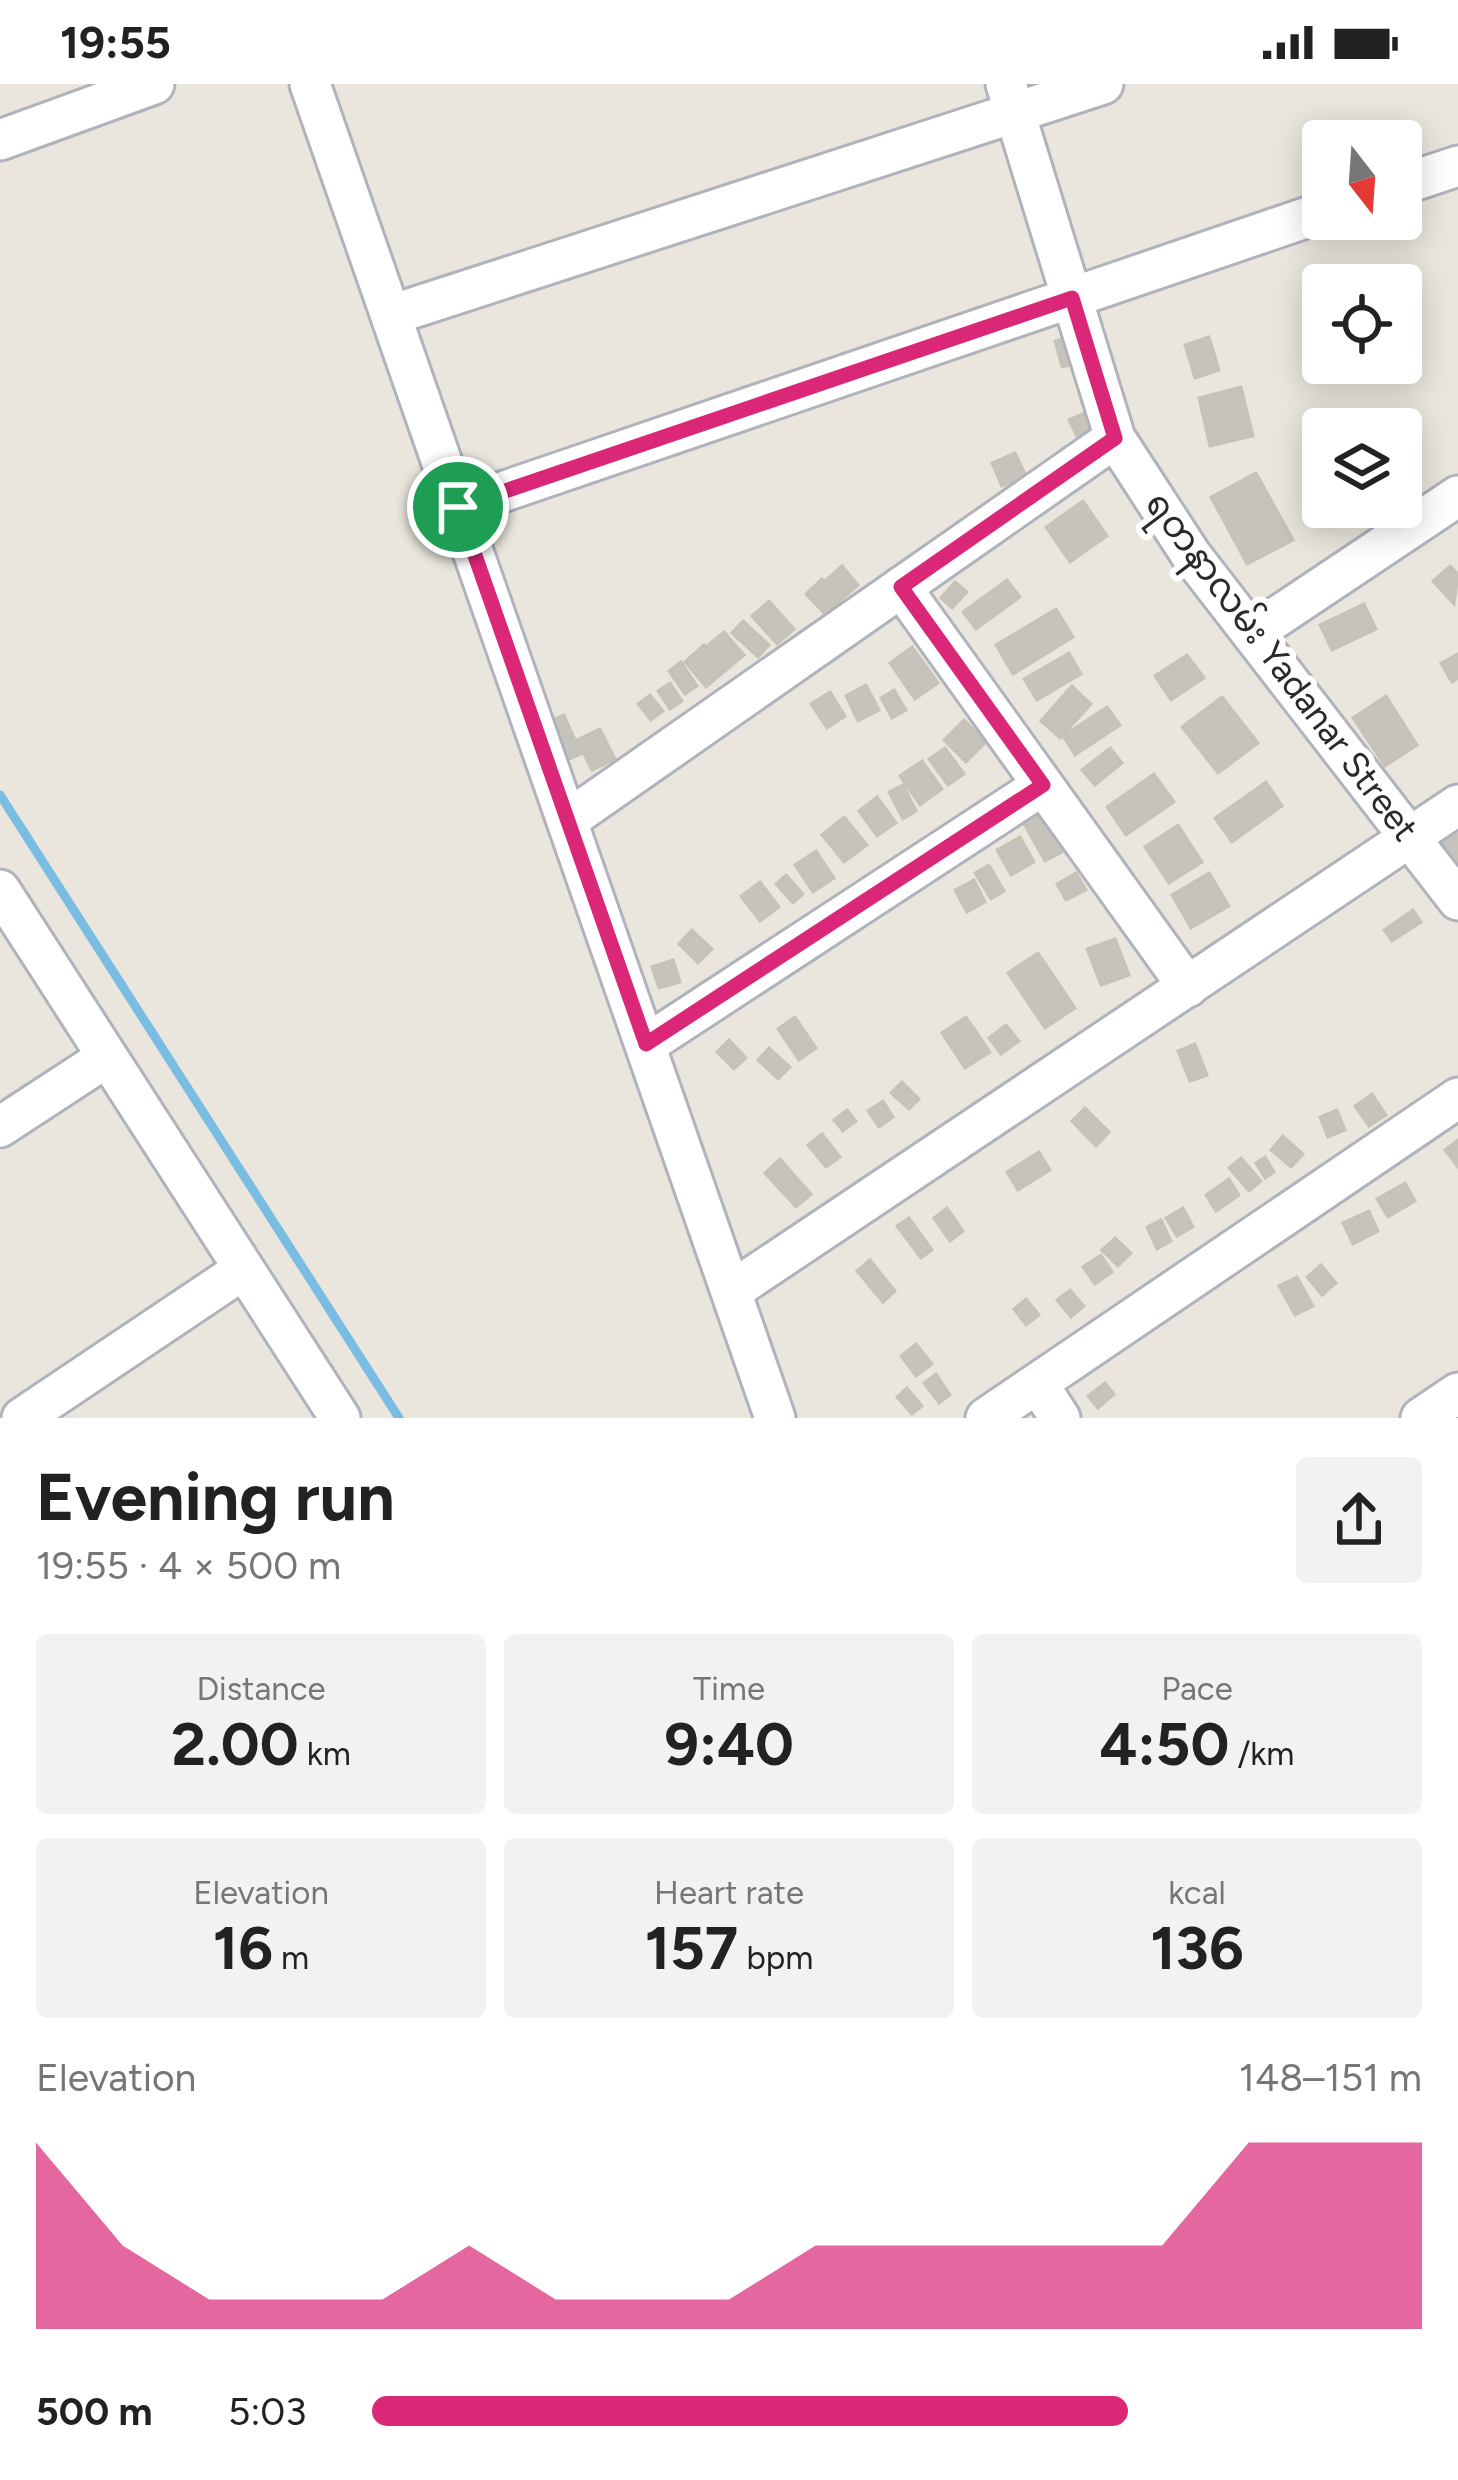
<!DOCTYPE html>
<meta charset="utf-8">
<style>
body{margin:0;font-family:Figtree,"Noto Sans Myanmar",sans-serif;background:#f2f2f2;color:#222;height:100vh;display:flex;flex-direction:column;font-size:45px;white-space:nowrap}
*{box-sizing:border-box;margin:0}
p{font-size:39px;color:#767676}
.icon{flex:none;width:66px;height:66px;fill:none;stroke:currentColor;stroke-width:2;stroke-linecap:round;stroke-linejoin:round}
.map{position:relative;height:1334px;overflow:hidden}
.details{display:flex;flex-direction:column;background:#fff;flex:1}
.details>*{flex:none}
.needle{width:78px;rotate:163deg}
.fabs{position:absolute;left:1302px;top:36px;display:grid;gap:24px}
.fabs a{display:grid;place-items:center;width:120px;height:120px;border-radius:12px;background:#fff;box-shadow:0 6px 30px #0003;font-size:60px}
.pin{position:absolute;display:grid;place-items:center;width:102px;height:102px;color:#fff;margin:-51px;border:6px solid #fff;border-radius:50%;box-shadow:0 3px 12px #0007}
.round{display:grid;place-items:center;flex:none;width:126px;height:126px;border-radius:12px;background:#f2f2f2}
.headline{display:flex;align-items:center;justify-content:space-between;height:204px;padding:0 36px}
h1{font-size:66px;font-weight:700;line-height:90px}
.metrics{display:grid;grid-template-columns:repeat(3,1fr);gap:18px;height:204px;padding:12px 36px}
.metrics div{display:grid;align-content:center;border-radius:12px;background:#f2f2f2;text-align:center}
.metrics b{font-size:60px;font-weight:700}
.metrics small{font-size:33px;font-weight:400}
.metrics p{font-size:33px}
.chart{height:336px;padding:24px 36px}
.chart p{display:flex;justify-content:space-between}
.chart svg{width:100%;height:216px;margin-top:12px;fill:#db2777;opacity:.7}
ul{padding:0 36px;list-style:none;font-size:39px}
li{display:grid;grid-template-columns:192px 144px 1fr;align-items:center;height:90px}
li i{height:30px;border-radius:15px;background:#db2777}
.status{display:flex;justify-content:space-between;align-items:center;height:84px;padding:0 60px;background:#fff;direction:ltr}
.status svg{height:33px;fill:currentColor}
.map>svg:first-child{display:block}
</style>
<div class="status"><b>19:55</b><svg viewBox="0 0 49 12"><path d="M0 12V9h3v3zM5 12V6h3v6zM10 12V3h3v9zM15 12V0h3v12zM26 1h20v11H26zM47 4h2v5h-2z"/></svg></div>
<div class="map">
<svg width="1458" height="1334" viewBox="0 0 1458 1334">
<rect width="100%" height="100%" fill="#eae6dd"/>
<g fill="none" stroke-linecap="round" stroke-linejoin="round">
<path stroke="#79bde3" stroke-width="9" d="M0,711l399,623"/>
</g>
<path fill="#c6c2bc" stroke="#c6c2b7" stroke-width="3" d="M1077,251l6,27 -21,5 -7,-26z
M1209,253l10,33 -24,8 -10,-33z
M1241,303l12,49 -43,10 -11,-48z
M1085,329l8,18 -15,7 -9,-18z
M1015,369l11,23 -24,10 -10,-23z
M1256,389l37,67 -46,24 -36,-67z
M1083,417l24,35 -37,26 -24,-35z
M842,482l16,19 -17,15 -17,-18z
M1450,482l8,8 -4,30 -21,-23z
M822,495l19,21 -15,15 -20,-21z
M1007,496l13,17 -44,32 -13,-17z
M955,498l12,10 -15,16 -11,-10z
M769,517l25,28 -17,15 -25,-28z
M1364,520l12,25 -44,21 -12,-25z
M1056,525l17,28 -60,37 -17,-29z
M743,537l26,24 -11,12 -26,-24z
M724,548l20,23 -18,15 -19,-24z
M704,561l22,25 -20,17 -21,-25z
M912,563l26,36 -23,16 -25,-36z
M1069,569l12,21 -44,26 -13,-21z
M1458,570v24l-6,4 -11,-19z
M1187,571l17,23 -33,22 -16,-24z
M681,578l16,24 -12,8 -16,-23z
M670,599l12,18 -12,8 -12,-18z
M866,601l13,25 -21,11 -12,-25z
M1072,602l19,18 -31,34 -19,-17z
M894,606l12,20 -14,8 -11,-20z
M830,608l15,24 -18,12 -16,-24z
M650,611l13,16 -12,9 -13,-16z
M1386,612l31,49 -32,21 -32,-48z
M1222,613l36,46 -40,30 -36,-46z
M1107,623l13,18 -45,30 -12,-19z
M564,631l10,23 -23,9 -10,-22z
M964,636l22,22 -20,20 -22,-22z
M600,645l15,30 -23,11 -15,-30z
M574,654l7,16 -23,10 -7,-17z
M945,664l19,26 -16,11 -19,-26z
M1110,664l12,15 -27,22 -13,-15z
M922,677l20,28 -22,16 -20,-29z
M1154,690l20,28 -48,33 -19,-28z
M1266,698l16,24 -50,36 -17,-24z
M903,701l13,26 -13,8 -14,-27z
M877,713l19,26 -19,13 -18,-25z
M1041,726l23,41 -19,10 -23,-41z
M844,733l23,28 -23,17 -22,-27z
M1178,741l24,37 -33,21 -24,-36z
M1457,748l1,29 -10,6 -14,-22z
M1020,753l14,25 -23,13 -14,-25z
M816,767l18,27 -21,14 -18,-27z
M989,781l15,26 -13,8 -16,-26z
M1076,789l10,17 -20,10 -9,-16z
M1209,789l20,33 -38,22 -19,-33z
M786,791l17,19 -10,9 -17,-19z
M974,796l11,22 -18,10 -12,-22z
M760,798l19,25 -19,14 -19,-25z
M1413,826l8,12 -29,19 -8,-11z
M692,846l20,19 -14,14 -19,-19z
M1115,855l14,36 -28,10 -14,-36z
M1038,869l37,55 -30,20 -37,-55z
M673,876l7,22 -21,6 -7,-21z
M795,933l21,31 -17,12 -21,-31z
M966,933l24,35 -25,16 -23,-35z
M1006,941l13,16 -18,13 -12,-16z
M729,956l17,18 -12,11 -17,-17z
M1195,960l12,31 -17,6 -12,-30z
M769,964l21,19 -12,12 -20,-19z
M902,998l17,17 -10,10 -18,-16z
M1372,1010l14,21 -17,11 -14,-20z
M883,1017l10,16 -14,10 -11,-16z
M1085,1024l24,24 -13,14 -24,-25z
M847,1026l9,11 -13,10 -9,-11z
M1337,1026l8,20 -17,7 -8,-20z
M822,1050l18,23 -14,10 -18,-22z
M1283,1052l20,18 -12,13 -20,-17z
M1458,1056v27l-13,-17z
M1039,1068l11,18 -32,20 -11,-18z
M1265,1073l9,15 -9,6 -9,-15z
M1241,1074l20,23 -12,10 -20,-23z
M780,1075l31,35 -15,13 -31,-34z
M1229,1095l10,16 -23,16 -10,-16z
M1405,1099l10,18 -27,16 -11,-18z
M947,1124l16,23 -13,10 -16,-23z
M1183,1124l10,19 -16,9 -11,-18z
M1369,1127l9,20 -25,13 -10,-21z
M909,1134l23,32 -11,8 -24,-32z
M1161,1136l10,21 -14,8 -10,-22z
M1115,1154l16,15 -13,13 -16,-16z
M1101,1171l11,17 -17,12 -12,-17z
M870,1176l25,31 -12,11 -26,-31z
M1321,1181l15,18 -14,12 -15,-18z
M1297,1193l16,29 -18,9 -16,-29z
M1070,1206l14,16 -13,11 -14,-17z
M1026,1215l13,16 -13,10 -12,-16z
M916,1260l16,20 -16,12 -15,-20z
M936,1290l14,21 -11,8 -15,-20z
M1105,1299l9,11 -16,14 -10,-12z
M907,1304l15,18 -10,8 -15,-17z"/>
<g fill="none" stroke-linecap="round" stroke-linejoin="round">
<g stroke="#b0b2bc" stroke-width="45">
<path id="minor" d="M310,0l465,1334
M1006,0l109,354 76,117 267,345
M0,56l154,-56
M1401,101l57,-19
M391,231l712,-231
M458,423l865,-295
M901,503l287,400
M1253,549l205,-137
M568,736l547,-382
M0,806l340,528
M647,960l396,-259
M0,1043l107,-70
M733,1206l725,-485
M1038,1300l22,34
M22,1334l222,-149
M986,1334l472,-320
M1421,1334l37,-25"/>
</g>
<use href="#minor" stroke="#fff" stroke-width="39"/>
</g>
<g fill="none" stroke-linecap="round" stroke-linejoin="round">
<g stroke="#fff" stroke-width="24">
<path id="route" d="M1072,214l43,140 -214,149 142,198 -397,259 -188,-537z"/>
</g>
<use href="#route" stroke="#db2777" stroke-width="15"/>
</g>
<g text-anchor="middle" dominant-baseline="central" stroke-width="12" stroke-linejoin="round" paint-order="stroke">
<g font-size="36" fill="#2a2a2a" stroke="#fff">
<text transform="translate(1282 582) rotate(53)">ရတနာလမ်း Yadanar Street</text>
</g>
</g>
</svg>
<div class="fabs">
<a><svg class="needle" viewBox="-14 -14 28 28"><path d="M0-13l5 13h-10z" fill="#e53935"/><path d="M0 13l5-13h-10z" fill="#767676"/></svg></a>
<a><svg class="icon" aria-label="locate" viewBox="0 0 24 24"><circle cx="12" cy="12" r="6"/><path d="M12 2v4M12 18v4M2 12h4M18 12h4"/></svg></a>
<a><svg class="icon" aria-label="layers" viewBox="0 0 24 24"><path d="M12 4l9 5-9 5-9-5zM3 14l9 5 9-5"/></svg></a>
</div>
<div class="pin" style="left:458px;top:423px;background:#1e9e55"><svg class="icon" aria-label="arrive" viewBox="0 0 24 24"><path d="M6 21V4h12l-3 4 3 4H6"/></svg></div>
</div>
<section class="details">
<div class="headline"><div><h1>Evening run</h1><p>19:55 · 4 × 500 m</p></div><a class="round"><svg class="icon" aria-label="share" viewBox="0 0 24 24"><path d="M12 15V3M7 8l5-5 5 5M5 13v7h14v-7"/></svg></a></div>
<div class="metrics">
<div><p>Distance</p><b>2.00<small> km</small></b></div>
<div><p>Time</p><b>9:40</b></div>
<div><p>Pace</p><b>4:50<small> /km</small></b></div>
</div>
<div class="metrics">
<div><p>Elevation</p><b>16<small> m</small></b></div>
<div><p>Heart rate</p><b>157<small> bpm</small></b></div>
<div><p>kcal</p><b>136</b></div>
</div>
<div class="chart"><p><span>Elevation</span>148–151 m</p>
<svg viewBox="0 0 160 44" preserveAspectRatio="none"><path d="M0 44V6L10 27L20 38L30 38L40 38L50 27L60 38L70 38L80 38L90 27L100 27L110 27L120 27L130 27L140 6L150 6L160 6V44z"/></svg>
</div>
<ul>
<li><b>500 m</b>5:03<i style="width:72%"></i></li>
</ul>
</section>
